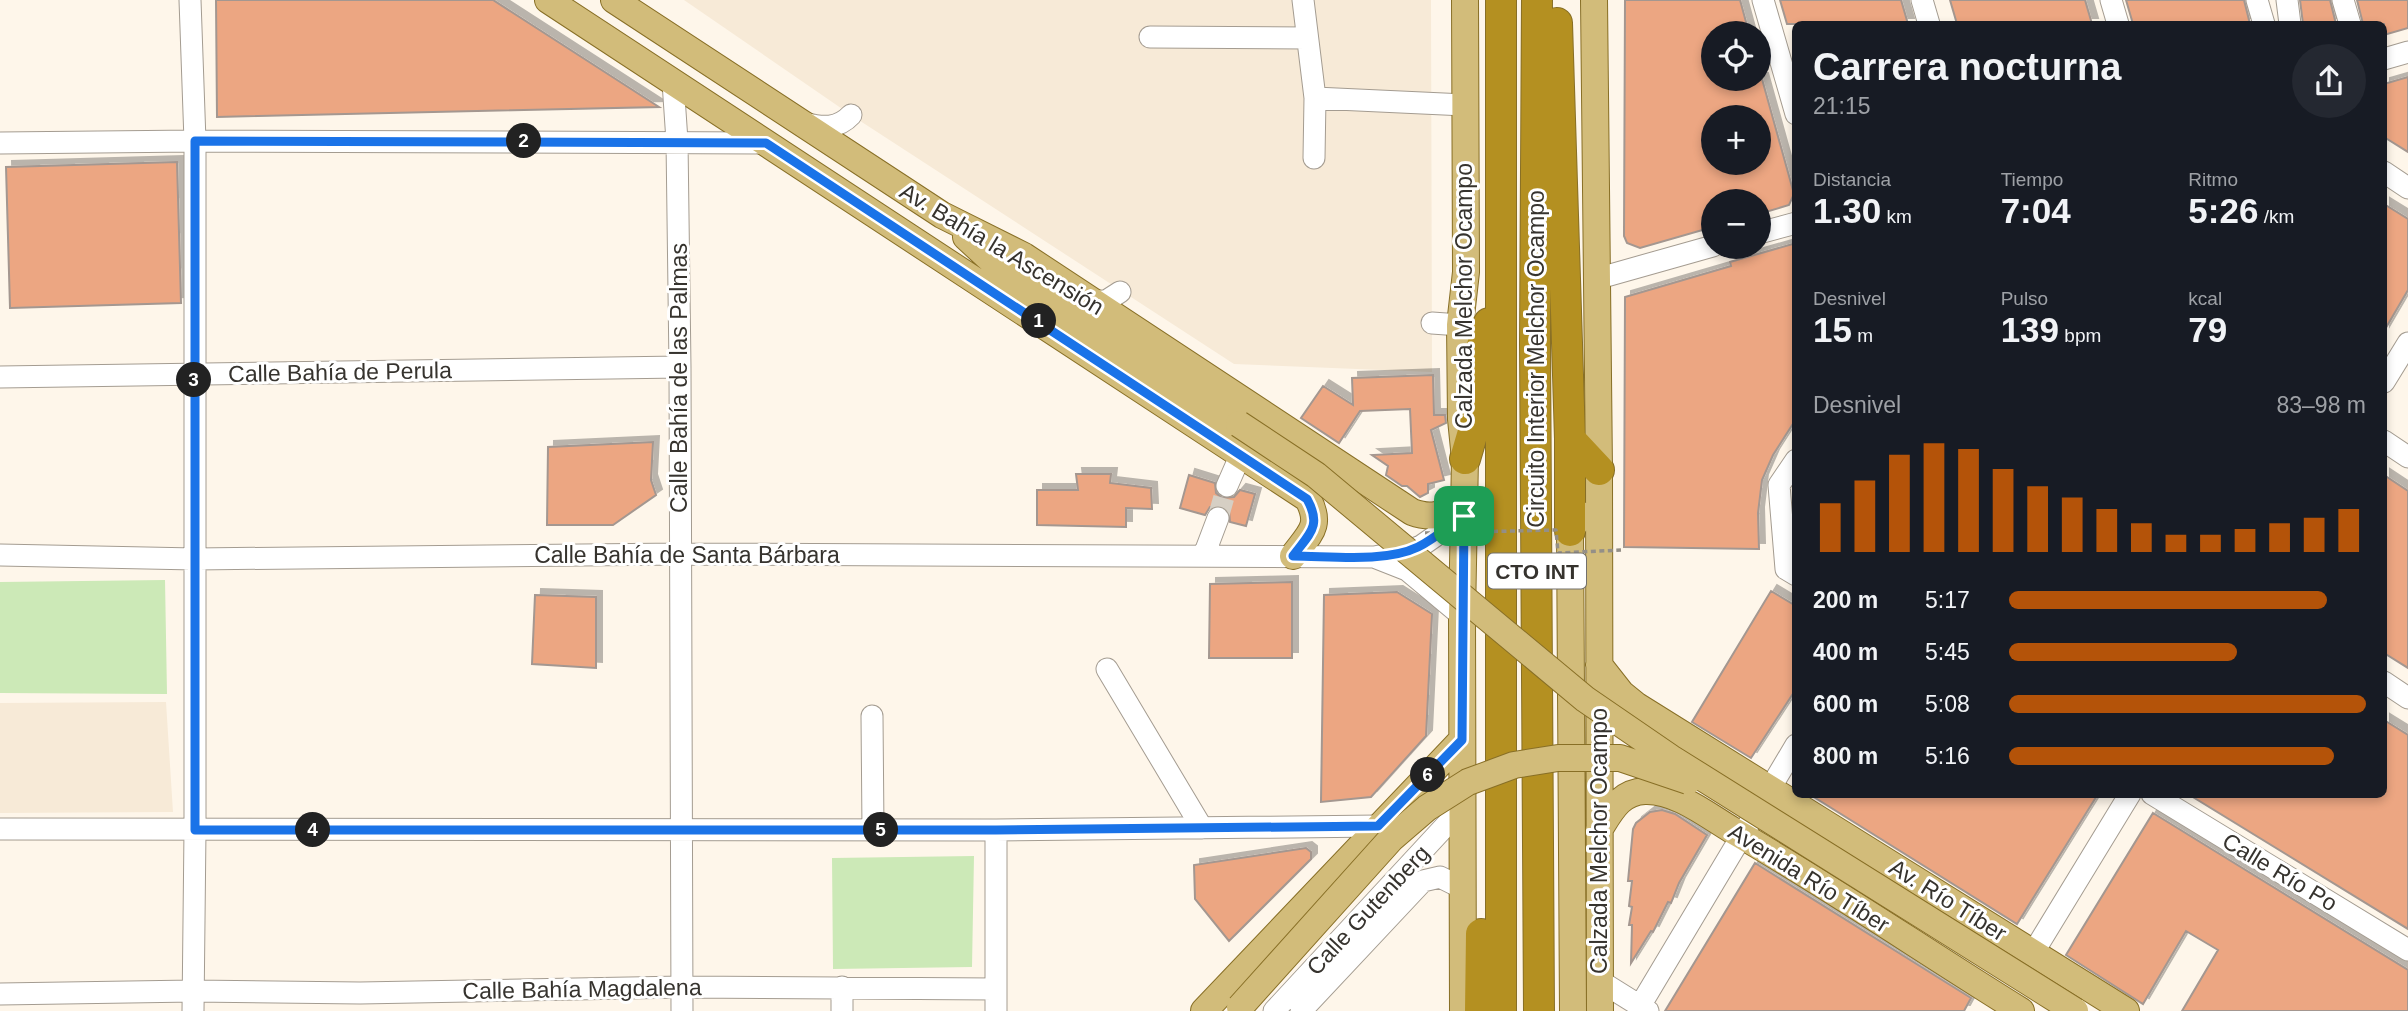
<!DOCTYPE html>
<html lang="es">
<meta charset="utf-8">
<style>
body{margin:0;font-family:Helvetica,sans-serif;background:#242831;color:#f1f3f6;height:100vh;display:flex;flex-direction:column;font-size:26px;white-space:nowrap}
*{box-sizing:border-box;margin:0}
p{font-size:23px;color:#9ea1a6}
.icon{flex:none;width:38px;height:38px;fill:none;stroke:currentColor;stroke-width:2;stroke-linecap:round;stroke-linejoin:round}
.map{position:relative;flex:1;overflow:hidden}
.sheet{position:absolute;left:1792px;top:21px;width:595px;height:777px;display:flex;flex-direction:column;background:#171b24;border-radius:10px;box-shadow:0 4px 10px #0003}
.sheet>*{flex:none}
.buttons{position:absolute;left:1701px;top:21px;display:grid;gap:14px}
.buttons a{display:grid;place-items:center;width:70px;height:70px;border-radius:50%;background:#171b24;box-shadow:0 4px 10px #0003;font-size:35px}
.pin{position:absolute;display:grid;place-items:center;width:60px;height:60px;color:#fff;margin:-30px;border-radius:14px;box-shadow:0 4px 10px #0006}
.km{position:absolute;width:35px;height:35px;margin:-18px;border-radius:50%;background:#222;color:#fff;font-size:19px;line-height:35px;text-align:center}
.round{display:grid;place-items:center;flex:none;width:74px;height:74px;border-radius:37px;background:#242831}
.head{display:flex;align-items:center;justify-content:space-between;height:119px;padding:0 21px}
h1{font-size:38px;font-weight:700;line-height:52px}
.figures{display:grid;grid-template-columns:repeat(3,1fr);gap:10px;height:119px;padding:7px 21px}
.figures div{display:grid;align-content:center}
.figures b{font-size:35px;font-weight:700}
.figures small{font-size:19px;font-weight:400}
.figures p{font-size:19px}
.chart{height:196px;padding:14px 21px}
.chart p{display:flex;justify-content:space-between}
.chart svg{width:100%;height:126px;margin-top:7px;stroke:#b45309;stroke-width:6}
ul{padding:0 21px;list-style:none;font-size:23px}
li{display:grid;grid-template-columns:112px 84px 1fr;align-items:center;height:52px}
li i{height:18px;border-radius:9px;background:#b45309}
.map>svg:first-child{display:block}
</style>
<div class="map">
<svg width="2408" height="1011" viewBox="0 0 2408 1011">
<defs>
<filter id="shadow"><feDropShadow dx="6" dy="-6" stdDeviation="0" flood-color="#0004"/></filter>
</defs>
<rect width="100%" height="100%" fill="#fef6ea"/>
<path fill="#f7ead7" d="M684,0h747l1,372 -198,-8 -383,-249z
M166,702l7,110 -173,1v-110z"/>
<path fill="#cce9b7" d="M165,580l2,114 -167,-1v-111z
M974,856l-2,111 -139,2 -1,-111z"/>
<path fill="#eca682" stroke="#a49790" stroke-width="2" fill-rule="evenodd" filter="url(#shadow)" d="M216,0h277l166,107 -442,10z
M1625,0h115l9,33h-36v46h49l32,115 -5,11 -30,9v-13h-46v26l-73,21 -13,-5 -3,-7zM1713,117h46v46h-46z
M1780,0h121l7,24h-121z
M1950,0h135l7,24h-135z
M2126,0h118l6,24h-117z
M2300,0h30l6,24h-33z
M2357,0h51v28l-24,7v-11h-21z
M2408,77v75l-24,-15v-53z
M177,162l4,141 -171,5 -4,-141z
M2384,204l24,15v71l-24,41z
M1796,243v176l-23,36 -11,25 -4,33 1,36 -135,-2 1,-250 106,-31 -1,-4z
M1433,375l1,40h11l1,8 -15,7 13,50 -16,4v9l-8,4 -13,-11h-5l-16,-11 2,-9 -16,-11 40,-2 -2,-44 -50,2 -21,32 -38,-25 22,-32 30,19 -1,-27z
M653,442l-2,38 5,15 -43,30h-66l1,-78z
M1076,474h35l-1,9 41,5 1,21 -26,-1v19l-89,-2v-35h41z
M1189,475l26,8 1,10 6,5 12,-1 6,-7 15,4 -9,32 -16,-4 -1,-12 -7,-4 -12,1 -5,8 -25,-7z
M2384,475l24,16v177l-24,-15z
M1292,582v76h-83l1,-74z
M1771,591l25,15v83l-45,69 -59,-36z
M1397,592l35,22 -6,122 -55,61 -50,5 3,-207z
M535,595l61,2v71l-64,-4z
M2384,720l24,15v194l-220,-135h196z
M1809,794h289l-81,130z
M1662,810l13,4 32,21 -28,48 -8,20 -3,-1 -15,30 -2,-1 -20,32 1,-38h-3l3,-18 -3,-1 3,-25h-4l5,-52 3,-6 14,-11z
M2153,813l255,157v41h-226l36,-61 -32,-19 -43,73 -77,-49z
M1306,848l5,4v7l-82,82 -34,-42 -1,-34z
M1755,863l216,135 -7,13h-299z"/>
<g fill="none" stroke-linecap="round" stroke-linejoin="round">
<path stroke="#d6cfc4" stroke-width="21" stroke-dasharray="21 10" stroke-linecap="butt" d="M1218,518l9,-32"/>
<g stroke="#a49c91" stroke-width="23">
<path id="minor" d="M190,0l5,141v689l-2,181
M1303,0l12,98 -1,60
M1763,0l33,114
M1922,0l7,24
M2111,0l7,24
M2257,0l7,24
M2287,0l3,24
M2343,0l7,24
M1150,37l157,1
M2384,59l24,-7
M673,82l4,59 3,226 2,644
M1315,98l150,7
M805,123c17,5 33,6 46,-8
M0,143l195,-2 571,2
M2384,172l24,16
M1759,233l37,-10
M1596,279l117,-33
M1092,301h14l14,-9
M1432,323l28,2
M0,377l680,-10
M2384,382l24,-39
M2384,441l24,16
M1796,460l-17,25 7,84 10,6
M1227,486l14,-32
M0,555l195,4 485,-5 694,3 37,-7 10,-4 43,-30
M1204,555l14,-37
M1374,557l33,13 55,46
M1107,669l95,159
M2384,682l24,16
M872,716l1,114
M2152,794l256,156
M0,829l996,1 382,-4
M2033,953l97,-159
M1600,981l48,30
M0,994l193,-3 167,2 322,-6 313,2
M1640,1006l156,-261
M842,1011v-24
M996,1011v-181
M1274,1011l188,-203
M1301,1011l122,-130 17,-4 22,11"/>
</g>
<g stroke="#886f26" stroke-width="28">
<path id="major" d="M548,0l760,499c14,27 2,34 -15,57
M614,0l328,215 82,41 388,256c25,9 32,0 52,-13
M1594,0l5,470 1,541
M966,237l39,36 234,151
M1599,665l22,28 16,13 489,305
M1599,830c12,-19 21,-38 46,-39 31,-1 62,24 87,39 99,57 192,121 289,181
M1204,1011l258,-271
M1463,1011l-1,-395 3,-157 -4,-40 -1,-94 6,-53 -1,-272
M1573,1011l-3,-480 11,-16"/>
</g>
<g stroke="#886f26" stroke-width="32">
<path id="highway" d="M1537,0l-2,343 4,668
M1557,23l13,416 29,31
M1465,459l12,-41 4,-69 8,-26
M1570,531v-92
M1480,1011l1,-77
M1501,1011v-1011"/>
</g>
<use href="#minor" stroke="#fff" stroke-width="21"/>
<use href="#major" stroke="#d2bc7a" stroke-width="26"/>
<use href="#highway" stroke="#b49021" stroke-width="30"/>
<g stroke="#886f26" stroke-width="28" stroke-linecap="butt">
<path id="major-bridge" d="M1239,424l77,51 269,224 86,59 404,253
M1240,1007l151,-168 36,-31 41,-26 46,-17 44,-7h62l68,23"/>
</g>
<path stroke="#948f87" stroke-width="3.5" stroke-dasharray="5 3.5" stroke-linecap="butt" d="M1425,533l131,-3 2,23 63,-3"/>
<use href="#major-bridge" stroke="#d2bc7a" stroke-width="26"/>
</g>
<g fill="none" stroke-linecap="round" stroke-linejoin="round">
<g stroke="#fff" stroke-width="14">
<path id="route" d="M195,141l571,2 541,356c15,27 3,34 -14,57 37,0 92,7 125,-9 16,-8 31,-21 46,-31l-2,224 -84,86 -382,4h-801z"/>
</g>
<use href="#route" stroke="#1a73e8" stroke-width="9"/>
</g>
<g text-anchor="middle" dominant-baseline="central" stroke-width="6" stroke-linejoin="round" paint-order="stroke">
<rect fill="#fff" stroke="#72706d" stroke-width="2" x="1488" y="553.5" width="98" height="35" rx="5"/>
<g font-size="21" font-weight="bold" fill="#36332e">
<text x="1537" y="571">CTO INT</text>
</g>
<g font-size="23" fill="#36332e" stroke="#fff">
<text transform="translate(1002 249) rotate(31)">Av. Bahía la Ascensión</text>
<text transform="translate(1464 296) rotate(-90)">Calzada Melchor Ocampo</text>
<text transform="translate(1536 359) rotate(-90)">Circuito Interior Melchor Ocampo</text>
<text transform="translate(340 372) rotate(-1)">Calle Bahía de Perula</text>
<text transform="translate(679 378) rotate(-90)">Calle Bahía de las Palmas</text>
<text x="687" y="555">Calle Bahía de Santa Bárbara</text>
<text transform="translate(1599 841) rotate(-90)">Calzada Melchor Ocampo</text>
<text transform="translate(2280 872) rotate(31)">Calle Río Po</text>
<text transform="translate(1809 878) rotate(32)">Avenida Río Tíber</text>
<text transform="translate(1948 900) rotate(32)">Av. Río Tíber</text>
<text transform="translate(1368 910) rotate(-47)">Calle Gutenberg</text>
<text transform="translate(582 989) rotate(-1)">Calle Bahía Magdalena</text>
</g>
</g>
</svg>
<div class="buttons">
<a><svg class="icon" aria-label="locate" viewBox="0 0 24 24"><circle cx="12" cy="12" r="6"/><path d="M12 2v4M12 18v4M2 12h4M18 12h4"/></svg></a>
<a>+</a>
<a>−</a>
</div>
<div class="pin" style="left:1464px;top:516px;background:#1e9e55"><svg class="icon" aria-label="arrive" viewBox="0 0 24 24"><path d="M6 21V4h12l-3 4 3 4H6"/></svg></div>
<b class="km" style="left:1039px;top:321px">1</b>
<b class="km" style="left:524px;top:141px">2</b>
<b class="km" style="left:194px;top:380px">3</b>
<b class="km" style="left:313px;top:830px">4</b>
<b class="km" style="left:881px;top:830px">5</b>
<b class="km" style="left:1428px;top:775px">6</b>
<section class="sheet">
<div class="head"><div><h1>Carrera nocturna</h1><p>21:15</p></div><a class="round"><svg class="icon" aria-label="share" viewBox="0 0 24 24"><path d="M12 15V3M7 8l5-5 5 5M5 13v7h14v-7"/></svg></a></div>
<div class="figures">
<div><p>Distancia</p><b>1.30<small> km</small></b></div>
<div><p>Tiempo</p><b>7:04</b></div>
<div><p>Ritmo</p><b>5:26<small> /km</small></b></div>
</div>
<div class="figures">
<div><p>Desnivel</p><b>15<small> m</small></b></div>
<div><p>Pulso</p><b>139<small> bpm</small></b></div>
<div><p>kcal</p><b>79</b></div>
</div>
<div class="chart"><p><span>Desnivel</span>83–98 m</p>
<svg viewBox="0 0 160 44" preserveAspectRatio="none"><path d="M5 44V27M15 44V19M25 44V10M35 44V6M45 44V8M55 44V15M65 44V21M75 44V25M85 44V29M95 44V34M105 44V38M115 44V38M125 44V36M135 44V34M145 44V32M155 44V29"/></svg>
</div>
<ul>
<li><b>200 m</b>5:17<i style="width:89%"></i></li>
<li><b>400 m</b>5:45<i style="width:64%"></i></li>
<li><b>600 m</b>5:08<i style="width:100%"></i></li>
<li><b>800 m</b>5:16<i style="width:91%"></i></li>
</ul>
</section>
</div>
